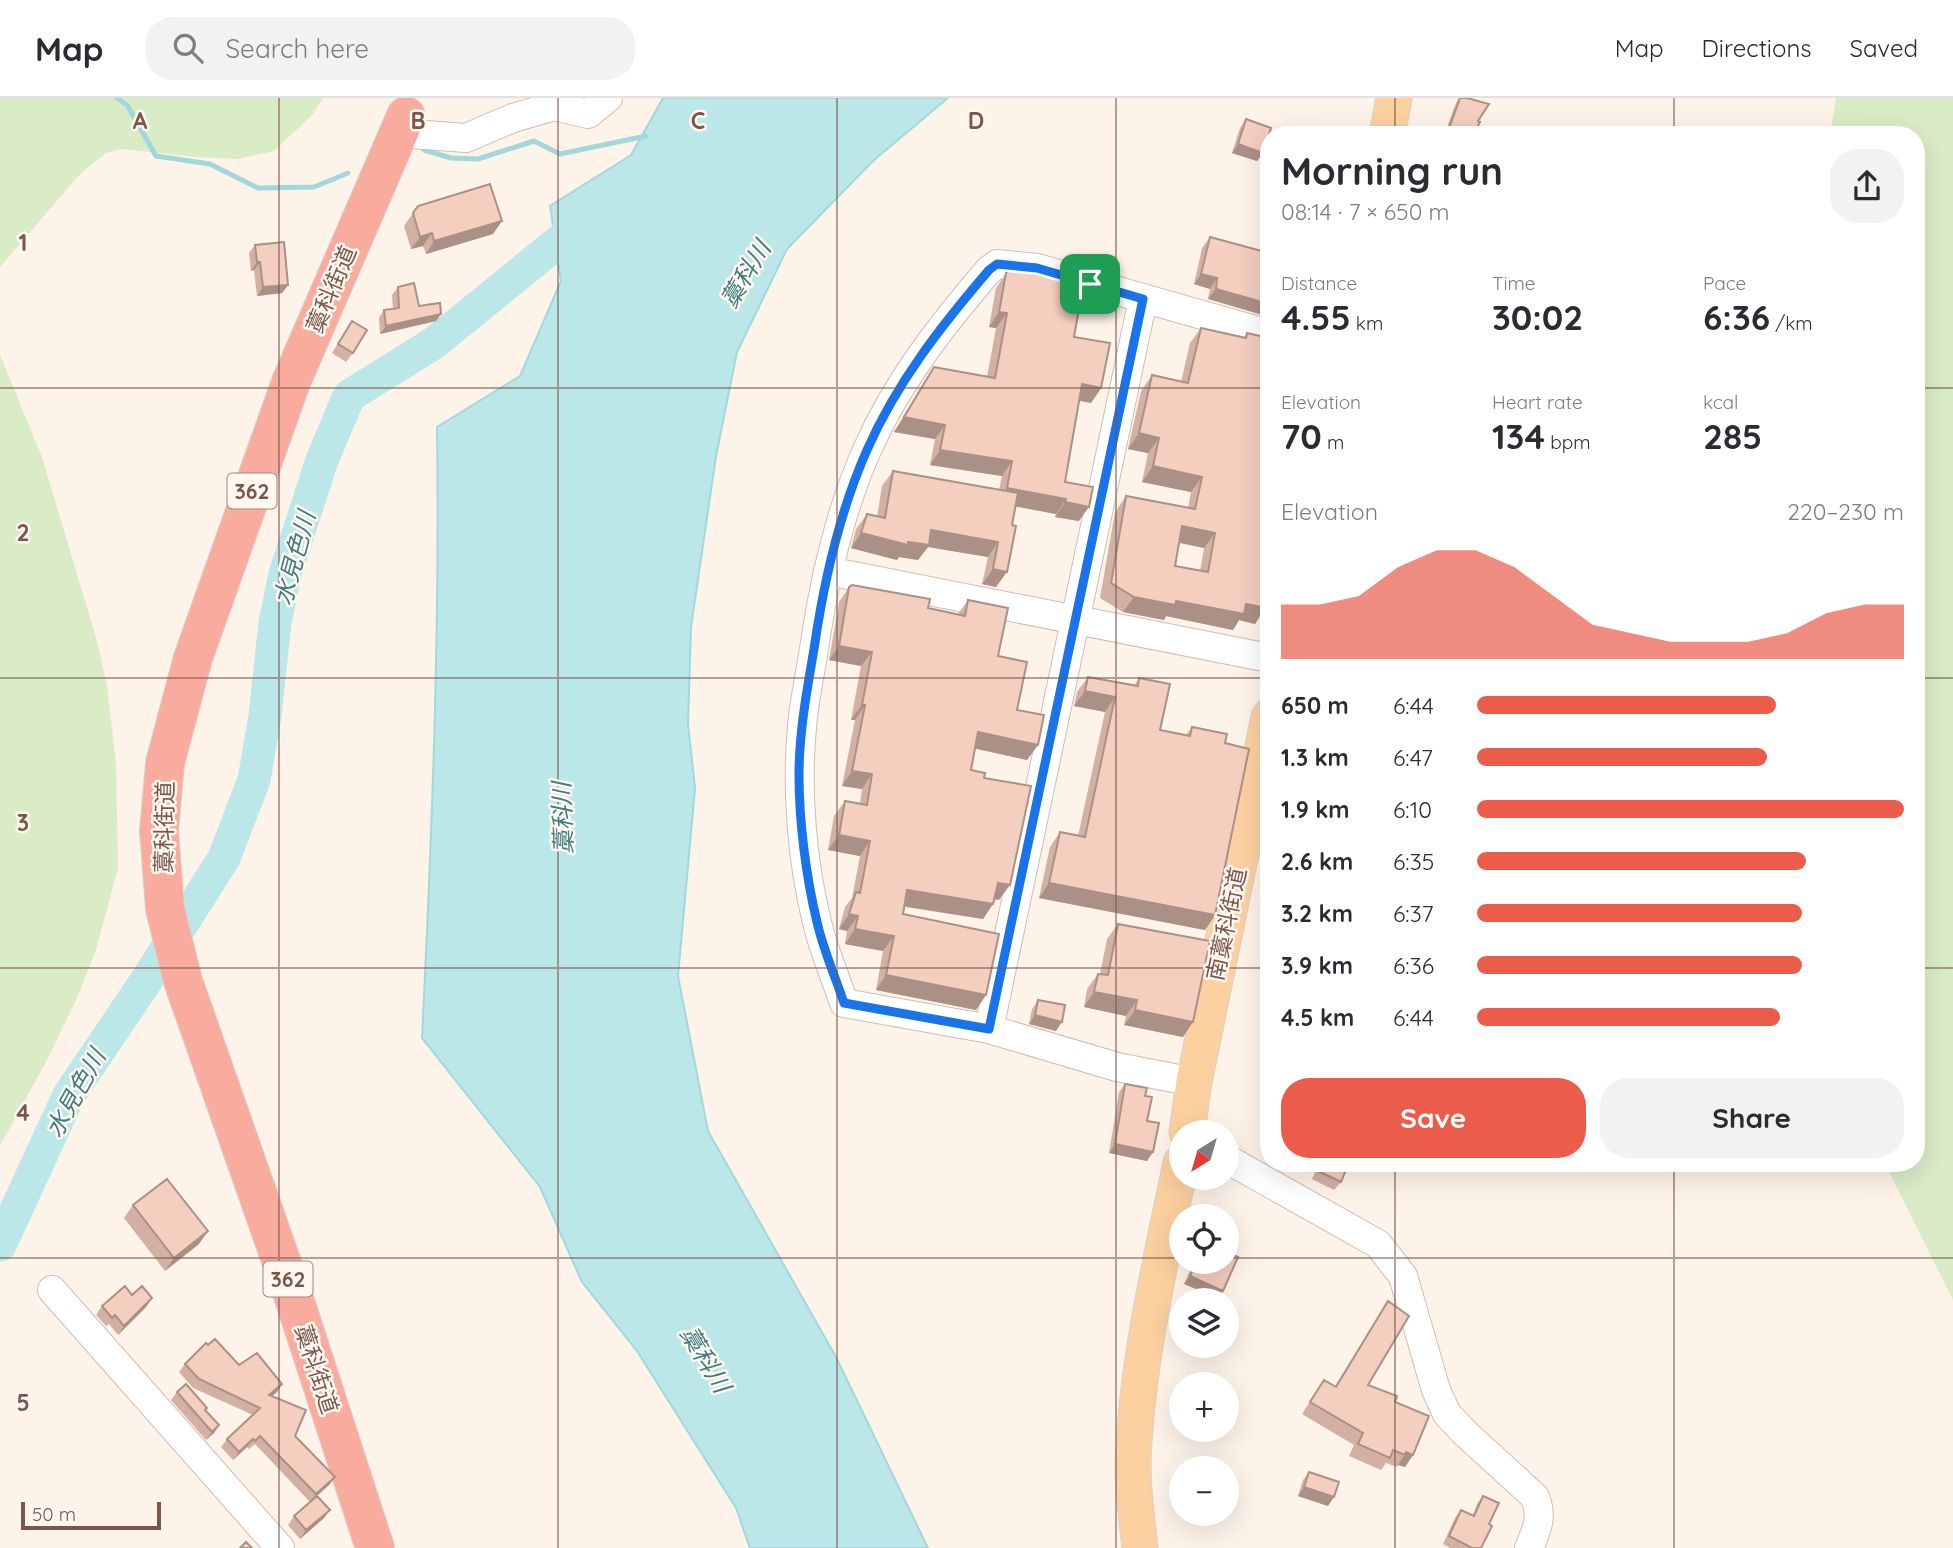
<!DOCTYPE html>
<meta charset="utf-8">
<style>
body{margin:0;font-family:Quicksand,"Noto Sans JP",sans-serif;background:#f2f2f3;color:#2b2b33;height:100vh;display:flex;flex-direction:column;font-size:26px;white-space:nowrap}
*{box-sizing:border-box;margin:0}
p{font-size:23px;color:#7c7c81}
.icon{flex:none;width:38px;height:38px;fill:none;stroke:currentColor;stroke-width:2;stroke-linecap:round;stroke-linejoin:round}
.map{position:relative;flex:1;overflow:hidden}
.sheet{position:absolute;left:1260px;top:28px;width:665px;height:1046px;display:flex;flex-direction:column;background:#fff;border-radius:28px;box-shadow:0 7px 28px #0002}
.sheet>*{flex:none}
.needle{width:46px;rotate:217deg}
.controls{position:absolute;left:1169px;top:1022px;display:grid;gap:14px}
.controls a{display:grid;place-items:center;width:70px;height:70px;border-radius:50%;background:#fff;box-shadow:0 7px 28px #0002;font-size:35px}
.scale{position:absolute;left:21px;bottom:18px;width:140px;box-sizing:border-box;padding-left:7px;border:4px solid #7a564b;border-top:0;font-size:19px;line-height:24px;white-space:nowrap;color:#7a564b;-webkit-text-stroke:5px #fff8f0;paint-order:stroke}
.pin{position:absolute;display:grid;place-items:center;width:60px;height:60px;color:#fff;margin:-30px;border-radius:14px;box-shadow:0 4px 10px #0006}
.round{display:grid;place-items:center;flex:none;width:74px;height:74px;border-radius:28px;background:#f2f2f3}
.head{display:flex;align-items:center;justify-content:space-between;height:119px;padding:0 21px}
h1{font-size:38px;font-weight:800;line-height:52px}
.stats{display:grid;grid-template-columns:repeat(3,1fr);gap:10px;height:119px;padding:7px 21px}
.stats div{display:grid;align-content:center}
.stats b{font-size:35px;font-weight:800}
.stats small{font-size:19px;font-weight:400}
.stats p{font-size:19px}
.chart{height:196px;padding:14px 21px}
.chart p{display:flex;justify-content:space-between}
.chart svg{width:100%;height:126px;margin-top:7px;fill:#eb5c4a;opacity:.7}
.primary-button{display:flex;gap:14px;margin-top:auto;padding:14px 21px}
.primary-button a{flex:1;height:80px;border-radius:28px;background:#eb5c4a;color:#fff;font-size:28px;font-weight:800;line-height:80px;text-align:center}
.primary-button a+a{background:#f2f2f3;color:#2b2b33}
ul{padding:0 21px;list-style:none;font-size:23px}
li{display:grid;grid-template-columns:112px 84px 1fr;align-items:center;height:52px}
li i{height:18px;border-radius:9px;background:#eb5c4a}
header{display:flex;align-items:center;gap:42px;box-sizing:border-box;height:98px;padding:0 35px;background:#fff;border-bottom:2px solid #e1e1e2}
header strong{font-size:33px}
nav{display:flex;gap:38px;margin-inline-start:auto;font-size:24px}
.search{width:490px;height:63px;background:#f2f2f3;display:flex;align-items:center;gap:18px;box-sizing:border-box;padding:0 24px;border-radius:28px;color:#7c7c81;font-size:26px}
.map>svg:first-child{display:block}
</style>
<header>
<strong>Map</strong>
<div class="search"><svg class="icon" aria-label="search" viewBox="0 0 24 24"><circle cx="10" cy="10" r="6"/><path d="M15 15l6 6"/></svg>Search here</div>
<nav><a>Map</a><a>Directions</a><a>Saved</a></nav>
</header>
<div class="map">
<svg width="1953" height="1450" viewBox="0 0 1953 1450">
<rect width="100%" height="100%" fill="#fdf3e9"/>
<path fill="#daecc6" d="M0,0h323l-11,17 -38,36 -36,8 -44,-2 -71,-8 -17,4 -26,21 -80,93z
M1836,0h117v1202l-68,-136h31v-1029h-86z
M0,257l42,102 55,184 10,44 9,78 2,105 -22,82 -19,48 -29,60 -48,88z"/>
<path fill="#bce7e9" stroke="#a2d8db" stroke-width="2" d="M663,0h285l-74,62 -87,89 -50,103 -21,104 -25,171 -3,97 7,64 -17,188 30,155 128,226 92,191h-178l-14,-40 -99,-157 -55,-69 -42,-95 -118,-149c10,-204 18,-407 15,-611l83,-51 41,-95 -11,-75 81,-51z"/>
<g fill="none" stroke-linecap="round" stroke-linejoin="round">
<path stroke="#a2d8db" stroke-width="5" d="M117,0l10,7 29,51 54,8 48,24 56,-1 34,-14
M424,52l27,8 27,1 56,-18 26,13 86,-18"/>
<path stroke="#bce7e9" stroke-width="33" d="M0,1147l69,-150 75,-111 80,-126 30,-78 11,-64 10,-94 10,-48 37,-114 27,-64 85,-53 155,-126"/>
<g stroke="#d3bcb0" stroke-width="30">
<path id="minor" d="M398,35l68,5 47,-20 41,-12 34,8 20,-16
M828,473l441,87
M989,931l154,-730
M1194,984l-77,-15 -128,-38 -145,-26c-9,-27 -21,-54 -27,-81 -15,-60 -21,-133 -15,-195 2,-26 8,-52 12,-78 10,-69 25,-136 53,-199 30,-68 74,-124 122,-180l8,-6 40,4 232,66
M1227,1061l151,85 25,32 33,114 11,24 18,19 70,64c8,20 2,32 -6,51
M52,1192l228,258"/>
</g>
<g stroke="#dad0cd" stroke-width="37">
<path id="major" d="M1387,37l7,-37
M1187,1034l7,-50 75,-365
M1140,1450c-4,-35 -9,-71 -6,-106 6,-94 28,-187 47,-279"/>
</g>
<g stroke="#dad0cd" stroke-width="40">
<path id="highway" d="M375,1450l-84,-259 -108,-308 -18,-72 -6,-78 6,-68 28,-105 98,-276 115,-266"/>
</g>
<use href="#minor" stroke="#fff" stroke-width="28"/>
<use href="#major" stroke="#fdd0a0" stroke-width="35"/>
<use href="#highway" stroke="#f9ac9e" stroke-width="38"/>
</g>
<path fill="#d2b1a4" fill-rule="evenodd" d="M1459,0l14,37h-29l12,-32z
M1246,21l17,34 -6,8 -25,-8 8,-25z
M418,108l75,28 -67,20 -3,-8 -12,3 -7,-23z
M1210,139l59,16 -61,46 2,-10 -16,-5 8,-36z
M255,147l33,40 -6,8 -25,3 -3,-26 -3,1 -2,-18z
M1006,175l68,64 27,51 -10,15 -12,-2 -14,81 14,39 -24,-4 1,-3 -41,-8 -19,81 -14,-3 6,-27 -60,-10 -10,13 -19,-3 -2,3 -46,-12 5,-19 11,-15 10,3 5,-31 11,-15 106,19 3,-14 -72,-11 5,-26 -41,-7 30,-50 10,-15 53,10 9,-49 -7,-1 7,-39z
M398,189l21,19 22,8 -5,7 -56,13 -1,-16 5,-8 9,-1 -1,-14z
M352,223l1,32 -7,9 -14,-9z
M1201,230l43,10 3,-5 13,283 -5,8 -16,-4 -6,10 -67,-14 -2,4 -41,-8 -23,-14 15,-86 11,-16 62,12 3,-16 -49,-10 6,-29 -20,-4 13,-58 11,-16 29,7 9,-39zM1179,445l25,5 -4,23 -25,-5z
M849,489l79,21 30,6 10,-14 30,56 19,54 21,35 -11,15 -52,-12 -4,22 13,8 15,122 -4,-1 -2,5 -10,15 -78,-12 -2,7 83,81 -10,15 -100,-20 7,-39 -38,-7 2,-13 -8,-2 6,-22 7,-9 8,-42 -32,-6 6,-34 11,-15 15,2 2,-14 -20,-3 13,-66h-4l10,-54 -32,-6 10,-58z
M1088,579l46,9 5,-8 21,52 26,5 6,-8 33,16 -10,172 -10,15 -166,-32 11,-51 10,-15 18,4 27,-124 -31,-6 3,-14z
M1118,826l65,113 -59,-12 2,-9 -42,-9 3,-18 11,-15h2l7,-35z
M1038,902l18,31 -27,-7 3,-15z
M1125,986l20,12 2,65 -38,-8 10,-61z
M1319,1066h22v18l-7,8 -22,-11z
M133,1107l66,39 -34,27 -41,-53z
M1194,1164h33l-9,36 -34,-14z
M132,1197l20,3 -6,9 -28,28 -9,-11 -3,2 -10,-11 6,-9z
M1388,1203l-20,84 45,70 -8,12 -7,-2 -1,2 -11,-4 -5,7 -32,-14 5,-11 -52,-31 22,-34 11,6z
M208,1247l31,20 43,19 -5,8 -5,4 23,40 40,41 -6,8 -19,17 -55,-58 -6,5 -2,-2 -14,13 -12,-13 6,-8 26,-24 -60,-27 -14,-16 6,-8z
M177,1294l42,33 -5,8 -8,7 -35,-40z
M1309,1374l19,34 -30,-10 5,-16z
M1483,1398l6,28 -8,24h-31l-7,-4 12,-26 6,-8 12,5 4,-11z
M294,1418l30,2 -24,21 -12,-14z"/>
<path fill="#ab9086" d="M1238,46l25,9 -6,8 -25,-8z
M502,123l-9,13 -67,20 8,-13z
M432,135l-9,13 -12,3 9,-12z
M257,164h3l-6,8 -3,1z
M1201,176l16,4 -7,11 -16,-5z
M288,187l-6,8 -25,3 6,-9z
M1216,191l53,15v13l-61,-18z
M999,214l8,1 -11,15 -7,-1z
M441,216l-5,7 -56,13 6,-8z
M1082,286l19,4 -10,15 -19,-4z
M904,319l41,8 -10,14 -41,-7z
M1139,335l20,5 -11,15 -20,-4z
M940,352l72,11 -10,15 -72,-11z
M1153,368l49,11 -11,15 -49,-10z
M1007,390l59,11 -10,15 -59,-11z
M1065,404l24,5 -10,14 -24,-4z
M1182,428l33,7 -11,15 -32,-7z
M931,432l67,12 -10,15 -60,-10 -10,13 -19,-3 -2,3 -46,-12 10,-15 47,9z
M993,471l14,3 -11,15 -14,-3z
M1134,499l42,4 70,3 21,-4 2,1v17l-9,-2 -5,8 -16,-4 -6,10 -67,-14 -2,4 -41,-8z
M839,548l33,6 -11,14 -32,-6z
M1085,593l30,6 -10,15 -31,-6z
M862,607h3l-10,15h-4z
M978,634l60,13 -11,15 -59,-13z
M852,673l20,3 -10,15 -20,-3z
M839,737l31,6 -10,15 -32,-6z
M998,785l12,2 -11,15 -12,-2z
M1049,785l166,32 -10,15 -166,-32z
M907,792l86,14 -10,15 -86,-14z
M849,816l9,2 -11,15 -8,-2z
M855,831l39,7 -11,15 -38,-7z
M886,877l100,20 -10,15 -100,-20z
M1094,894l43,8 -11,16 -42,-9z
M1135,912l58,12 -10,15 -59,-12z
M1035,917l27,7 -6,9 -27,-7z
M1115,1046l38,8 -6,9 -38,-8z
M208,1133l-9,13 -34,27 9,-13z
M1190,1178l33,15 -5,7 -34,-14z
M152,1200l-6,9 -28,28 6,-9z
M282,1286l-5,8 -14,11 6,-8z
M219,1327l-5,8 -8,7 6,-8z
M253,1341l-6,8 -14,13 6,-8z
M1406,1354l7,3 -8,12 -7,-2z
M335,1379l-6,8 -19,17 6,-8z
M1304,1389l30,10 -6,9 -30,-10z
M330,1412l-6,8 -24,21 6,-9z"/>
<path fill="#f4cebf" stroke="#ab9086" stroke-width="2" fill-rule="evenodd" d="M1460,0h7l22,6 -11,17 2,1 -7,13h-23l-3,-1z
M1246,21l25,9 -8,25 -25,-9z
M490,86l12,37 -68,20 -2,-8 -12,4 -7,-24 5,-7z
M1210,139l59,16v51l-53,-15 1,-11 -16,-4z
M284,144l4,43 -25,2 -3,-25h-3l-2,-17z
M1012,168l32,4 40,11 -10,56 36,6 -9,45 -19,-4 -17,98 28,5 -4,20 -24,-5 1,-3 -59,-11 5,-27 -72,-11 5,-25 -41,-8 30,-50 61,11 12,-65 -8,-1 7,-39z
M414,185l5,23 21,-3 1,11 -55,12 -2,-16 15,-2 -1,-21z
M352,223l15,9 -14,23 -15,-9z
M1201,230l45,10 1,-5 22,5v263l-2,-1 -1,8 -20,-4 -2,10 -68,-13 -1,4 -41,-8 -23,-14 15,-87 69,13 7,-32 -49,-11 6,-28 -20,-5 13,-58 36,8zM1182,428l33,7 -7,39 -33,-6z
M893,373l125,22 -6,32 4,1 -9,46 -14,-3 5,-27 -67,-12 -2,15 -21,-3v3l-47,-12 6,-19 18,4z
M852,487l78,14 -2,9 37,8 3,-16 40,8 -10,48 29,6 -10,48 27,5 -6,30 -60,-13 -7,38 14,3 -1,5 47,8 -21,99 -12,-2 -5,21 -86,-14 -4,24 96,20 -13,61 -100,-20 8,-39 -39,-7 3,-13 -9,-2 7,-22 4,1 10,-52 -31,-6 6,-34 22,4 5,-31 -20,-3 13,-66h-3l10,-53 -33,-6 10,-59z
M1088,579l50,9 1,-8 31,6 -10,46 30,6 2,-9 35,7 -2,9 24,6 -34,166 -166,-32 11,-51 25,5 30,-140 -30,-6z
M1118,826l92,17 -17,81 -58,-12 2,-10 -43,-8 4,-18 10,1z
M1038,902l27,5 -3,17 -27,-7z
M1125,986l22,4 -2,8 7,1 -5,24 12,2 -6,29 -38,-8z
M1321,1066h20l6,3 -6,15 -23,-11z
M167,1081l41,52 -34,27 -41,-53z
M1227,1154l11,5 -15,34 -33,-15 6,-14h31z
M125,1188l7,9 10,-9 10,12 -28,28 -9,-11 -3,3 -10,-12z
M1388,1203l21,15 -41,69 29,11 -2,6 34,14 -16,39 -7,-3 -1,3 -12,-5 -3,8 -32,-14 5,-11 -53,-31 14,-22 12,7z
M215,1241l24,26 18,-12 25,31 -13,11 37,15 -11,26 40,41 -19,17 -56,-58 -5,5 -2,-2 -14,13 -12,-13 33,-31 -61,-29 -14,-15 21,-21 2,2z
M186,1286l21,24 -2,2 14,15 -7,7 -35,-40z
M1309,1374l30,10 -5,15 -30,-10z
M317,1398l13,14 -24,20 -12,-14z
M1483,1398l16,7 -10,21 3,2 -11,22h-9l-23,-12 12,-26 13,6z
M246,1444l6,6h-12z"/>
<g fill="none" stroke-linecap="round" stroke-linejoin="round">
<g stroke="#fff" stroke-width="14">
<path id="route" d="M997,166l40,4 106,31 -154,730 -145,-26c-9,-27 -21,-54 -27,-81 -11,-45 -18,-101 -18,-147 0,-42 8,-85 15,-126 10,-69 25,-136 53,-199 30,-68 74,-124 122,-180z"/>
</g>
<use href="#route" stroke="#1a73e8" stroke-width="9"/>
</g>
<path fill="none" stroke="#7a564b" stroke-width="2" stroke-opacity="0.55" d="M279,0v1450M558,0v1450M837,0v1450M1116,0v1450M1395,0v37M1674,0v37M0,290h1269M1916,290h37M0,580h1269M1916,580h37M0,870h1269M1916,870h37M1395,1066v384M1674,1066v384M0,1160h1181M1227,1160h726"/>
<g text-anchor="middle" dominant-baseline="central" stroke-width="5" stroke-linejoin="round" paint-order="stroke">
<g fill="#fff8f0" stroke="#a2877c" stroke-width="2">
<rect x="227.5" y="375.5" width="49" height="35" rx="5"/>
<rect x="263.5" y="1163.5" width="49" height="35" rx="5"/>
</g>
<g font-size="21" font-weight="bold" fill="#7a564b">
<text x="252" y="393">362</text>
<text x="288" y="1181">362</text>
</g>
<g font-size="23" fill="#7a564b" stroke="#fff8f0">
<text transform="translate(331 191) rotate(-67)">藁科街道</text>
<text transform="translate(164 729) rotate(-89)">藁科街道</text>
<text transform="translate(1226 826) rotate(-78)">南藁科街道</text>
<text transform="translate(317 1271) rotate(72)">藁科街道</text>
</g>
<g font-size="24" font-style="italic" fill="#3d7c7f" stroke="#fff8f0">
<text transform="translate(745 176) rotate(-59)">藁科川</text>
<text transform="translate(294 460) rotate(-75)">水見色川</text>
<text transform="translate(562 720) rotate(-92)">藁科川</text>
<text transform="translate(75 995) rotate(-61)">水見色川</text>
<text transform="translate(706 1261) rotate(59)">藁科川</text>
</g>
</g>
<g font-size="23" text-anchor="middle" font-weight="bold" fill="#7a564b" stroke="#fff8f0" stroke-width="5" stroke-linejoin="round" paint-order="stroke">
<text x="140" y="31">A</text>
<text x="418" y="31">B</text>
<text x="698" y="31">C</text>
<text x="976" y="31">D</text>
<text x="23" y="153">1</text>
<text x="23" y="443">2</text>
<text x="23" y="733">3</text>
<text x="23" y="1023">4</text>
<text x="23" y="1313">5</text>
</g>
</svg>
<div class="controls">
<a><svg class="needle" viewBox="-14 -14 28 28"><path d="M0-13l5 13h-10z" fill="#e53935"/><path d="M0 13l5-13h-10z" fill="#7c7c81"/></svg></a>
<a><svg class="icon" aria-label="locate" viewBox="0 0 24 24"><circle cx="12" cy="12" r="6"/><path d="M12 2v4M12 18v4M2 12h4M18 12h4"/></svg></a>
<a><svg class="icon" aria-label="layers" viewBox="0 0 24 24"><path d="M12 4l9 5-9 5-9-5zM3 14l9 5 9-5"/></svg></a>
<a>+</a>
<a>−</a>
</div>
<div class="scale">50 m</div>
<div class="pin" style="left:1090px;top:186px;background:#1e9e55"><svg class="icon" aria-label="arrive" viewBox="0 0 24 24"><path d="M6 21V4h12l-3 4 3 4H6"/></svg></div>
<section class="sheet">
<div class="head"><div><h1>Morning run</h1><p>08:14 · 7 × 650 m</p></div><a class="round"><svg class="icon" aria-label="share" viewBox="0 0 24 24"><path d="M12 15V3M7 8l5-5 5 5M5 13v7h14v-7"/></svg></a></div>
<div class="stats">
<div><p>Distance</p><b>4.55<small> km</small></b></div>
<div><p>Time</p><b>30:02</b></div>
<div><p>Pace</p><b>6:36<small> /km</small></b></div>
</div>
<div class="stats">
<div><p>Elevation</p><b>70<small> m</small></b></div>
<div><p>Heart rate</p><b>134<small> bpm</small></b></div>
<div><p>kcal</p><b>285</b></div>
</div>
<div class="chart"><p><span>Elevation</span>220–230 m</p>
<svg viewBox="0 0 160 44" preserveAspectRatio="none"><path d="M0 44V25L10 25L20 22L30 12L40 6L50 6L60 12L70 22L80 32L90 35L100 38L110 38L120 38L130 35L140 28L150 25L160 25V44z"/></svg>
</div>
<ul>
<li><b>650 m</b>6:44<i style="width:70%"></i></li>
<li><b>1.3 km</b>6:47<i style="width:68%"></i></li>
<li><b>1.9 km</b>6:10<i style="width:100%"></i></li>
<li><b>2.6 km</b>6:35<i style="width:77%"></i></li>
<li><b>3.2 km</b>6:37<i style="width:76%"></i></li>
<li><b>3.9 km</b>6:36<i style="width:76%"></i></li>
<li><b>4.5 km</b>6:44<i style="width:71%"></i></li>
</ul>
<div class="primary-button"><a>Save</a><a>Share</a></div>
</section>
</div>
